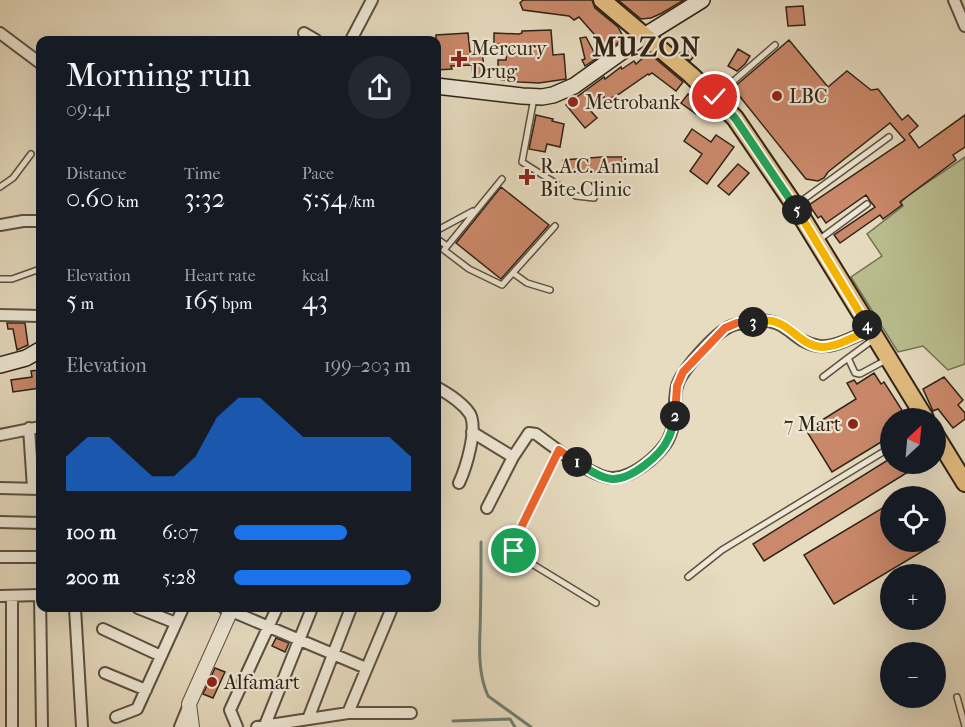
<!DOCTYPE html>
<meta charset="utf-8">
<style>
body{margin:0;font-family:"IM FELL French Canon",serif;background:#242831;color:#f1f3f6;height:100vh;display:flex;flex-direction:column;font-size:22px;white-space:nowrap}
*{box-sizing:border-box;margin:0}
p{font-size:20px;color:#9ea1a6}
.icon{flex:none;width:33px;height:33px;fill:none;stroke:currentColor;stroke-width:2;stroke-linecap:round;stroke-linejoin:round}
.map{position:relative;flex:1;overflow:hidden}
.sheet{position:absolute;left:36px;top:36px;width:405px;height:576px;display:flex;flex-direction:column;background:#171b24;border-radius:12px;box-shadow:0 6px 24px #0002}
.sheet>*{flex:none}
.needle{width:39px;rotate:26deg}
.controls{position:absolute;left:880px;top:408px;display:grid;gap:12px}
.controls a{display:grid;place-items:center;width:66px;height:66px;border-radius:50%;background:#171b24;box-shadow:0 6px 24px #0002;font-size:30px}
.pin{position:absolute;display:grid;place-items:center;width:51px;height:51px;color:#fff;margin:-26px;border:3px solid #fff;border-radius:50%;box-shadow:0 2px 6px #0007}
.km{position:absolute;width:30px;height:30px;margin:-15px;border-radius:50%;background:#222;color:#fff;font-size:16px;line-height:30px;text-align:center}
.round{display:grid;place-items:center;flex:none;width:63px;height:63px;border-radius:32px;background:#242831}
.overview{display:flex;align-items:center;justify-content:space-between;height:102px;padding:0 30px}
h1{font-size:33px;font-weight:600;line-height:45px}
.metrics{display:grid;grid-template-columns:repeat(3,1fr);gap:9px;height:102px;padding:6px 30px}
.metrics div{display:grid;align-content:center}
.metrics b{font-size:26px;font-weight:600}
.metrics small{font-size:16px;font-weight:400}
.metrics p{font-size:16px}
.chart{height:168px;padding:12px 30px}
.chart p{display:flex;justify-content:space-between}
.chart svg{width:100%;height:108px;margin-top:6px;fill:#1a73e8;opacity:.7}
ul{padding:0 30px;list-style:none;font-size:20px}
li{display:grid;grid-template-columns:96px 72px 1fr;align-items:center;height:45px}
li i{height:15px;border-radius:8px;background:#1a73e8}
.map>svg:first-child{display:block}
</style>
<div class="map">
<svg width="965" height="727" viewBox="0 0 965 727">
<rect width="100%" height="100%" fill="#e7dcc0"/>
<filter id="stains"><feTurbulence type="fractalNoise" baseFrequency=".00333" numOctaves="4"/><feColorMatrix values="0 0 0 0 .2 0 0 0 0 .09 0 0 0 0 .02 0 0 0 .5 -.17"/></filter>
<radialGradient id="worn" r=".72"><stop offset=".6" stop-color="#630" stop-opacity="0"/><stop offset="1" stop-color="#630" stop-opacity=".3"/></radialGradient>
<path fill="#babf90" stroke="#747154" stroke-width="1.5" d="M965,157v207l-17,6 -25,-24 -25,6 -47,-75 31,-21 -15,-22 36,-28 -2,-4 5,-5z"/>
<g fill="none" stroke-linecap="round" stroke-linejoin="round">
<path stroke="#6d7f73" stroke-width="3" d="M481,542c0,30 0,60 -1,90 -1,21 -1,44 8,64l43,31
M453,721l57,-2 5,8"/>
</g>
<path fill="#cb896b" stroke="#2e2317" stroke-width="1.5" d="M523,0h69l3,8 23,19 6,11 -16,12 -29,-33 -5,3 -5,-4 -46,-6 -3,-7z
M618,0h66l-22,13 -11,5 -10,1z
M803,6l2,19 -17,1 -2,-19z
M551,30l2,25 11,-1 2,25 -27,4 -20,-1 -21,-3v-19h8l1,-15 -13,-1v-11l25,1 3,-1v-2z
M468,33l2,19 12,-1 3,25 -12,1 -1,-12 -21,1 1,3 -16,1v-35z
M586,37l11,21 -12,8 -3,-6 3,-1 -5,-21z
M789,40l39,47 19,-16 24,19 7,-1 24,31 6,-5 10,11 -9,8 10,14 46,-33v32l-12,8 3,5 -56,42 2,3 -19,14 -3,-4 -40,28 -6,-8 41,-28 -5,-6 -4,-6 -40,28 -5,-7 -3,2 -9,-13 96,-65 -15,-17 -62,49 -4,6 -6,3 -12,-2 -73,-91z
M689,43l9,9 -8,9 -9,-8z
M738,49l12,7 -5,8 -8,7 -9,-5z
M647,54h3l33,28 -7,9 -24,-18 -3,2 -1,-1 -29,20 -12,6 -3,-3 -15,12 8,9 -12,10 -19,-23 38,-28 1,2 16,-12 1,2 12,-8 2,3z
M688,94l15,11 -7,9 -15,-11z
M536,115l17,4 -1,2 12,3 -4,23 -13,-3 -2,8 -16,-3z
M692,129l19,13 5,-7 18,12 -27,37 -17,-13 12,-17 -18,-13z
M602,157h20l1,13 -59,4 -1,-14z
M738,164l11,9 -20,22 -11,-9z
M501,187l48,38 -48,54 -45,-36z
M7,323h18l3,22 -11,5 -4,-21h-5z
M40,370v18l-27,4 -2,-12 21,-3 -1,-6z
M874,373l7,11 3,-2 23,36h-16v18l-59,36 -26,-42 50,-31 -9,-16 7,-3 3,4z
M944,377l19,23 -5,5 7,8v6l-12,9 -15,-19 -5,2 -10,-22z
M891,458v6h30l-157,97 -11,-17z
M891,503v39h47l-104,62 -30,-49z
M276,638l13,5 -4,9 -13,-6z
M215,668l10,4 -12,26 -10,-4z"/>
<g fill="none" stroke-linecap="round" stroke-linejoin="round">
<g stroke="#5c5141" stroke-width="8">
<path id="service" d="M715,97l60,-52
M534,98l-12,64 54,34 18,2
M502,179l-58,71 25,19 33,16 53,-59
M0,187l13,-9 18,-24
M796,205l93,-68
M436,231l37,-20
M436,238l11,8
M820,239l47,-35
M513,273l14,10 23,7
M0,279h12l28,-10
M874,339l-26,19 7,15 5,1 26,-14
M823,377l25,-19
M559,450l-45,92v9l10,8 72,44
M688,577l34,-27 169,-103
M957,697l8,29"/>
</g>
<g stroke="#5c5141" stroke-width="14">
<path id="minor" d="M954,0l11,26
M0,33l40,30
M304,33l12,7
M351,40l21,-40
M0,225l23,-4h17
M0,315l40,1
M436,387c13,7 26,15 34,27 8,15 -4,54 -11,69
M29,428l4,60
M472,432l41,25 16,-24 7,1c16,12 60,46 78,44 12,-1 20,-6 29,-12 9,-6 20,-17 25,-26 9,-17 5,-37 9,-54 4,-15 36,-50 50,-58 8,-5 17,-5 26,-7 37,-4 37,21 66,25 16,2 36,-10 51,-16
M0,435l40,-8
M0,488l40,1
M487,508l26,-51
M0,522l40,1
M0,557h40
M40,595l2,132
M0,596l40,-1
M12,596v131
M75,608l7,119
M138,608l38,15
M224,608l142,60
M103,629l58,27
M105,673l41,17
M348,713l44,-105
M116,717l21,-8 46,-101
M308,719l43,-111
M265,725l47,-117
M180,727l9,-22
M237,727l-7,-17 47,-102
M257,727l91,-14h63"/>
</g>
<g stroke="#5c5141" stroke-width="16">
<path id="tertiary" d="M192,727l-3,-23 43,-96"/>
</g>
<g stroke="#2e2317" stroke-width="18">
<path id="secondary" d="M436,86l86,10 20,1 11,-2 21,-9 70,-50 58,-36
M0,365l26,-7 14,-8"/>
</g>
<g stroke="#2e2317" stroke-width="20">
<path id="primary" d="M602,0l89,75 44,43 60,88 130,212
M936,436l29,47"/>
</g>
<use href="#service" stroke="#efe8d6" stroke-width="5"/>
<use href="#minor" stroke="#efe8d6" stroke-width="10"/>
<use href="#tertiary" stroke="#efe8d6" stroke-width="14"/>
<use href="#secondary" stroke="#efe8d6" stroke-width="15"/>
<use href="#primary" stroke="#e4be80" stroke-width="16"/>
</g>
<g fill="none" stroke-linecap="round" stroke-linejoin="round">
<g stroke="#fff" stroke-width="12">
<path id="split-1" d="M514,551v-9l45,-92 18,12"/>
</g>
<g stroke="#fff" stroke-width="12">
<path id="split-2" d="M577,462c10,7 23,16 35,17 19,1 49,-24 56,-40 4,-7 5,-16 7,-23"/>
</g>
<g stroke="#fff" stroke-width="12">
<path id="split-3" d="M675,416l2,-30 6,-14 42,-44 12,-5 16,-1"/>
</g>
<g stroke="#fff" stroke-width="12">
<path id="split-4" d="M753,322c7,-1 15,-3 23,0 16,5 27,24 45,25 16,0 35,-11 49,-17l-3,-5"/>
</g>
<g stroke="#fff" stroke-width="12">
<path id="split-5" d="M797,210l70,115"/>
</g>
<g stroke="#fff" stroke-width="12">
<path id="split-6" d="M715,97l20,21 62,92"/>
</g>
<use href="#split-1" stroke="#f0652b" stroke-width="8"/>
<use href="#split-2" stroke="#22a559" stroke-width="8"/>
<use href="#split-3" stroke="#f0652b" stroke-width="8"/>
<use href="#split-4" stroke="#f5b400" stroke-width="8"/>
<use href="#split-5" stroke="#f5b400" stroke-width="8"/>
<use href="#split-6" stroke="#22a559" stroke-width="8"/>
</g>
<g fill="#8f2418" stroke="#efe8d6" stroke-width="2">
<path d="M456 50h6v6h6v6h-6v6h-6v-6h-6v-6h6z"/>
<circle cx="777" cy="96" r="6"/>
<circle cx="573" cy="102" r="6"/>
<path d="M524 168h6v6h6v6h-6v6h-6v-6h-6v-6h6z"/>
<circle cx="853" cy="424" r="6"/>
<circle cx="212" cy="682" r="6"/>
</g>
<g text-anchor="middle" dominant-baseline="central" stroke-width="4.5" stroke-linejoin="round" paint-order="stroke">
<g font-size="20" fill="#2e2317" stroke="#efe8d6" text-anchor="start">
<text x="471" y="48">Mercury<tspan x="471" dy="23">Drug</tspan></text>
<text x="789" y="96">LBC</text>
<text x="585" y="102">Metrobank</text>
<text x="540" y="166">R.A.C. Animal<tspan x="540" dy="23">Bite Clinic</tspan></text>
<text x="841" y="424" text-anchor="end">7 Mart</text>
<text x="224" y="682">Alfamart</text>
</g>
<g font-size="26" font-weight="bold" letter-spacing="1.5" fill="#2e2317" stroke="#efe8d6">
<text x="647" y="47">MUZON</text>
</g>
</g>
<rect width="100%" height="100%" filter="url(#stains)"/>
<rect width="100%" height="100%" fill="url(#worn)"/>
</svg>
<div class="controls">
<a><svg class="needle" viewBox="-14 -14 28 28"><path d="M0-13l5 13h-10z" fill="#e53935"/><path d="M0 13l5-13h-10z" fill="#9ea1a6"/></svg></a>
<a><svg class="icon" aria-label="locate" viewBox="0 0 24 24"><circle cx="12" cy="12" r="6"/><path d="M12 2v4M12 18v4M2 12h4M18 12h4"/></svg></a>
<a>+</a>
<a>−</a>
</div>
<div class="pin" style="left:514px;top:551px;background:#1e9e55"><svg class="icon" aria-label="arrive" viewBox="0 0 24 24"><path d="M6 21V4h12l-3 4 3 4H6"/></svg></div>
<div class="pin" style="left:715px;top:97px;background:#d93025"><svg class="icon" aria-label="check" viewBox="0 0 24 24"><path d="M5 12l5 5 9-10"/></svg></div>
<b class="km" style="left:577px;top:462px">1</b>
<b class="km" style="left:675px;top:416px">2</b>
<b class="km" style="left:753px;top:322px">3</b>
<b class="km" style="left:867px;top:325px">4</b>
<b class="km" style="left:797px;top:210px">5</b>
<section class="sheet">
<div class="overview"><div><h1>Morning run</h1><p>09:41</p></div><a class="round"><svg class="icon" aria-label="share" viewBox="0 0 24 24"><path d="M12 15V3M7 8l5-5 5 5M5 13v7h14v-7"/></svg></a></div>
<div class="metrics">
<div><p>Distance</p><b>0.60<small> km</small></b></div>
<div><p>Time</p><b>3:32</b></div>
<div><p>Pace</p><b>5:54<small> /km</small></b></div>
</div>
<div class="metrics">
<div><p>Elevation</p><b>5<small> m</small></b></div>
<div><p>Heart rate</p><b>165<small> bpm</small></b></div>
<div><p>kcal</p><b>43</b></div>
</div>
<div class="chart"><p><span>Elevation</span>199–203 m</p>
<svg viewBox="0 0 160 44" preserveAspectRatio="none"><path d="M0 44V30L10 22L20 22L30 30L40 38L50 38L60 30L70 14L80 6L90 6L100 14L110 22L120 22L130 22L140 22L150 22L160 30V44z"/></svg>
</div>
<ul>
<li><b>100 m</b>6:07<i style="width:64%"></i></li>
<li><b>200 m</b>5:28<i style="width:100%"></i></li>
</ul>
</section>
</div>
